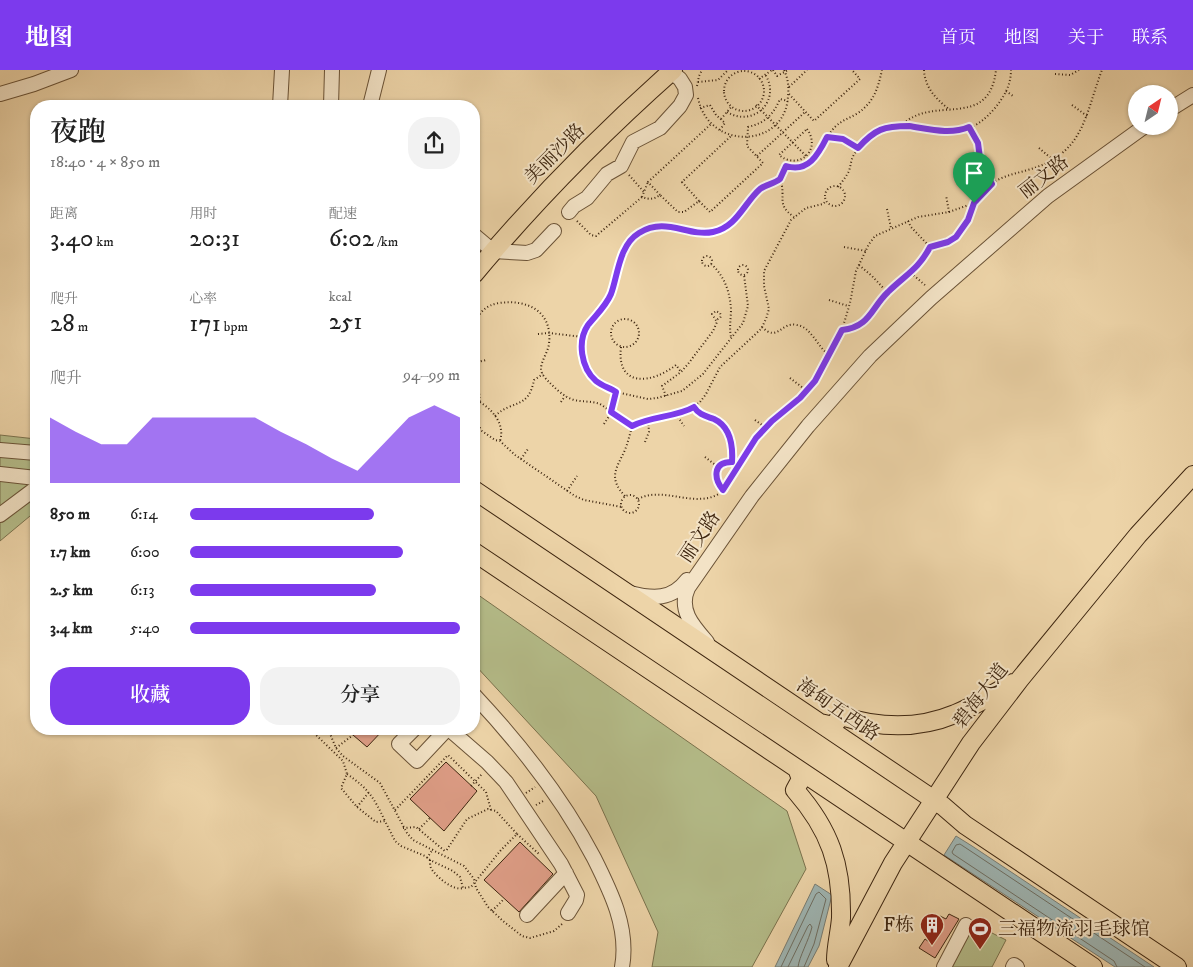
<!DOCTYPE html>
<html lang="zh">
<meta charset="utf-8">
<style>
body{margin:0;font-family:"IM FELL DW Pica","Noto Serif SC",serif;background:#f2f2f2;color:#222;height:100vh;display:flex;flex-direction:column;font-size:19px;white-space:nowrap}
*{box-sizing:border-box;margin:0}
p{font-size:16px;color:#767676}
.icon{flex:none;width:28px;height:28px;fill:none;stroke:currentColor;stroke-width:2;stroke-linecap:round;stroke-linejoin:round}
.map{position:relative;flex:1;overflow:hidden}
.panel{position:absolute;left:30px;top:30px;width:450px;height:635px;display:flex;flex-direction:column;background:#fff;border-radius:20px;box-shadow:0 1px 4px #0004}
.panel>*{flex:none}
.needle{width:32px;rotate:35deg}
.buttons{position:absolute;left:1128px;top:15px;display:grid;gap:10px}
.buttons a{display:grid;place-items:center;width:50px;height:50px;border-radius:50%;background:#fff;box-shadow:0 1px 4px #0004;font-size:25px}
.pin{position:absolute;display:grid;place-items:center;width:42px;height:42px;color:#fff;margin:-51px -21px;border-radius:50% 50% 50% 0;rotate:-45deg;box-shadow:0 0 5px #0007}
.pin .icon{rotate:45deg}
.round{display:grid;place-items:center;flex:none;width:52px;height:52px;border-radius:20px;background:#f2f2f2}
.summary{display:flex;align-items:center;justify-content:space-between;height:85px;padding:0 20px}
h1{font-size:28px;font-weight:600;line-height:38px}
.figures{display:grid;grid-template-columns:repeat(3,1fr);gap:8px;height:85px;padding:5px 20px}
.figures div{display:grid;align-content:center}
.figures b{font-size:25px;font-weight:600}
.figures small{font-size:14px;font-weight:400}
.figures p{font-size:14px}
.chart{height:140px;padding:10px 20px}
.chart p{display:flex;justify-content:space-between}
.chart svg{width:100%;height:90px;margin-top:5px;fill:#7c3aed;opacity:.7}
.cta{display:flex;gap:10px;margin-top:auto;padding:10px 20px}
.cta a{flex:1;height:58px;border-radius:20px;background:#7c3aed;color:#fff;font-size:20px;font-weight:600;line-height:58px;text-align:center}
.cta a+a{background:#f2f2f2;color:#222}
ul{padding:0 20px;list-style:none;font-size:16px}
li{display:grid;grid-template-columns:80px 60px 1fr;align-items:center;height:38px}
li i{height:12px;border-radius:6px;background:#7c3aed}
header{display:flex;align-items:center;gap:30px;box-sizing:border-box;height:70px;padding:0 25px;background:#7c3aed;color:#fff}
header strong{font-size:24px}
nav{display:flex;gap:28px;margin-inline-start:auto;font-size:18px}
.map>svg:first-child{display:block}
</style>
<header>
<strong>地图</strong>
<nav><a>首页</a><a>地图</a><a>关于</a><a>联系</a></nav>
</header>
<div class="map">
<svg width="1193" height="897" viewBox="0 0 1193 897">
<rect width="100%" height="100%" fill="#edd4a8"/>
<filter id="stains"><feTurbulence type="fractalNoise" baseFrequency=".004" numOctaves="4"/><feColorMatrix values="0 0 0 0 .2 0 0 0 0 .09 0 0 0 0 .02 0 0 0 .5 -.17"/></filter>
<radialGradient id="worn" r=".72"><stop offset=".6" stop-color="#630" stop-opacity="0"/><stop offset="1" stop-color="#630" stop-opacity=".3"/></radialGradient>
<path fill="#b5bd8a" stroke="#7a724d" d="M0,365l36,4v72l-36,30z
M474,522l313,219 19,58 -54,98h-100l6,-35 -62,-136 -122,-132z
M972,853l34,17 -14,27h-43z"/>
<path fill="#9eb5b3" stroke="#787c72" d="M956,766l16,10 182,121h-39l-171,-112z
M815,814l17,11 -13,51 -11,21h-33z"/>
<g fill="none" stroke-linecap="round" stroke-linejoin="round">
<path stroke="#6e6e62" stroke-width="1" d="M781,897l35,-73 3,-2 7,7 -12,45 -10,23
M788,897l20,-41 2,-2 2,3c-3,13 -13,30 -14,40
M1117,897l-3,-6 -161,-107 -1,-2 4,-7 4,-1 185,123"/>
</g>
<path fill="#de9d86" stroke="#3e2610" d="M346,659h38l-17,18z
M446,692l31,29 -33,40 -34,-32z
M520,772l33,32 -34,38 -35,-32z
M949,844l10,5 -24,39 -16,-10 6,-9 6,4 8,-15 -4,-3 5,-9 6,3z"/>
<g fill="none" stroke-linecap="round" stroke-linejoin="round">
<g stroke="#6a5236" stroke-width="16">
<path id="minor" d="M0,24l34,-10 37,-14
M280,36l2,-36
M331,36l1,-36
M370,36l9,-36
M1169,40l24,-15
M569,142l5,-6 13,-8 20,-24 14,-8 12,-24 27,-14 20,-22 6,-11 -1,-8 -5,-8 -11,-9
M474,165l19,16 34,2 9,-3 18,-19
M0,380l36,3
M0,404l36,4
M0,445l36,-27
M630,523c23,6 42,7 57,-13
M707,572c-14,-16 -29,-32 -19,-54l64,-92 56,-70 62,-70 61,-58 117,-102 97,-70
M474,625c47,50 88,102 120,163 17,34 35,70 28,109
M414,659l-15,15 18,17 30,-32
M449,659l38,33 19,20 55,82 16,31 -1,5 -8,13
M527,845l39,-42
M944,897l22,-42
M1013,897l1,-2 3,2"/>
</g>
<g stroke="#3e2610" stroke-width="20">
<path id="major" d="M474,204c61,-73 128,-141 199,-204
M474,420l469,316 22,19 212,142
M474,482l619,415
M820,653l13,3 8,-10c38,12 78,13 114,-2 21,-8 38,-21 58,-31
M798,701l3,8 -6,11c35,40 47,75 46,128 -1,14 -5,28 -5,42
M838,897l55,-104 78,-120 49,-64 118,-144 55,-60"/>
</g>
<path stroke="#3e2610" stroke-width="2" stroke-dasharray="1 2.5" stroke-linecap="butt" d="M773,0l4,6 11,-6
M924,0c1,18 12,29 26,40
M724 21a20 20 0 1 1 40 0a20 20 0 1 1-40 0Z
M1055,4l15,1 9,-5
M759,9l13,-9
M698,12l20,-2 10,-10
M697,16l2,-10 3,-6
M789,17l18,-17
M1006,21l7,5
M789,24l25,27 46,-42 -8,-9
M698,28c11,54 88,50 90,-2 1,-9 0,-18 -4,-26
M756,35l50,51
M1072,35l15,11
M700,38l10,-3 6,10 9,8 -6,8
M727,42c26,16 55,-11 38,-38
M721,49l11,-13
M901,56c31,-33 88,6 95,-56
M969,57l9,16 3,24 10,17
M807,59c15,21 -8,42 -28,26z
M829,67l14,2 15,9
M1039,78l13,11
M757,86l48,-44
M629,105l15,17
M780,109c7,18 -5,25 14,38
M825 126a10 10 0 1 1 20 0a10 10 0 1 1-20 0Z
M838,117c4,-5 8,-10 11,-16 2,-6 2,-13 6,-18 5,-10 18,-21 29,-25 4,-2 10,-2 15,-2 39,-2 63,21 96,-18 9,-11 16,-23 16,-38
M660,125l-12,-13 63,-58
M642,127l6,-15
M699,131l-17,-19 49,-46
M887,139l4,19
M949,142l25,-9
M577,151l14,14 5,1 46,-39c8,3 12,2 18,-2l18,17h6l15,-11 11,11 53,-49 -16,-17 1,-19c17,-4 25,-12 32,-28l8,2
M908,151l3,6 19,20
M844,177l22,4
M702 191a5 5 0 1 1 10 0a5 5 0 1 1-10 0Z
M711,194c13,11 19,28 20,45 0,10 -2,18 0,28
M738 200a5 5 0 1 1 10 0a5 5 0 1 1-10 0Z
M859,195l13,11 15,16
M911,203l15,13
M829,230l19,6
M611 263a14 14 0 1 1 28 0a14 14 0 1 1-28 0Z
M474,253c6,-11 12,-18 25,-20 28,-4 54,8 50,41 -1,8 -8,17 -8,25 0,5 5,10 8,13 7,7 15,15 25,18 9,2 18,1 26,4 7,4 12,10 18,15 5,3 9,5 14,7l16,-6 36,-8 8,-4 8,-6 6,-8 14,-27 41,-38 5,-10 3,-10 -5,-23v-15l27,-51 15,-12 17,-4 3,-3
M762,257c16,16 19,-6 35,-2 14,2 20,21 31,29
M842,260c18,-2 29,-15 39,-29 2,-3 4,-7 7,-9 16,-16 31,-23 42,-45 44,-9 31,-36 57,-60 13,-12 34,-14 50,-20 48,-17 49,-56 65,-97
M538,264l11,-1 34,4
M621,277c-5,41 31,37 55,18l5,7
M474,293l12,-3
M474,300l4,11 2,21 -6,10
M790,308l17,13
M616,322l32,7 9,-1 25,-7 21,-17 40,-51 5,-17 -4,-31
M666,326l-4,-10 19,-14 7,-8 25,-33 4,-9 -5,-8 4,-3 4,2 1,3 -1,2 -4,2
M480,332c14,9 25,23 20,39
M561,332l4,-6
M694,337c5,8 12,9 20,12 17,8 19,27 18,43
M676,344l8,12
M474,345l1,5 7,11 13,9 5,1 15,14 60,41 9,4 38,7
M495,346c18,-17 33,-6 39,-36l9,-6
M755,350l10,7
M604,354l7,-11 5,-21c-6,-4 -13,-6 -20,-11 -15,-13 -19,-40 -8,-56 8,-10 18,-19 22,-31 8,-19 9,-49 29,-61 27,-17 48,4 74,-1 24,-5 31,-29 47,-43 7,-5 14,-5 20,-10l6,-13c29,10 33,-23 49,-39 7,-7 15,-9 23,-14 16,-11 20,-25 24,-43
M645,372l4,-10 -1,-12
M705,387l13,10
M521,389l7,-10
M567,421l10,-15
M723,421c-15,-19 -5,-33 17,-27
M621 434a9 9 0 1 1 18 0a9 9 0 1 1-18 0Z
M625,426c-17,-18 -9,-27 0,-46 3,-8 5,-16 7,-24
M638,429c26,-14 60,12 85,-8l33,-53 16,-17 28,-23 15,-17 27,-51 8,-27 6,-32 13,-27 6,-8 43,-19 31,-5 -3,-17
M326,659l-11,5 28,27 4,13 -6,14 16,19 19,15 9,-1 10,20 6,5 24,10 5,4 23,11 7,6 3,11 8,-1 30,-37 16,-16 -21,-23 -8,-2 -21,10 -21,32
M328,659l8,19 7,8 37,27 27,50 6,7 51,26 10,13 2,9 12,19 15,14 19,15 8,2 7,-2 17,-5 8,-7
M336,678l17,-13
M347,704c22,15 27,24 38,47
M471,716l11,-12
M526,723l9,-6
M536,735l9,-5
M357,737l12,-15
M395,740l53,-55 38,37 5,18
M403,758l13,-1 30,25
M419,759l11,-11
M517,764l22,20
M427,788l6,-9
M430,790c0,4 0,8 3,11 6,8 21,20 30,17
M492,841l12,-12"/>
<use href="#minor" stroke="#f3e3c6" stroke-width="14"/>
<use href="#major" stroke="#edd4a8" stroke-width="18"/>
</g>
<g fill="none" stroke-linecap="round" stroke-linejoin="round">
<g stroke="#fff" stroke-width="10">
<path id="route" d="M909,56c20,3 41,9 60,1l9,16 3,23 11,18 -18,19 -6,17 -12,17 -8,5 -18,5c-12,23 -25,28 -42,45 -17,16 -18,35 -46,38l-27,51 -15,17 -28,23 -16,17 -33,52c-9,-11 -11,-28 9,-28 1,-16 -1,-35 -18,-43 -8,-3 -15,-4 -20,-12 -17,10 -43,9 -62,19l-21,-14 5,-20c-6,-4 -14,-6 -20,-11 -15,-13 -19,-40 -8,-56 8,-10 18,-19 23,-31 7,-19 8,-49 28,-61 27,-17 48,4 74,-1 24,-5 31,-29 47,-43 7,-5 14,-5 20,-10l6,-13c22,7 32,-11 41,-29l16,2 15,9c17,-19 26,-22 51,-22z"/>
</g>
<use href="#route" stroke="#7c3aed" stroke-width="6"/>
</g>
<defs>
<g id="building-pin" transform="scale(1.25)"><path d="M0 17L-7.5 6A9.5 9.5 0 1 1 7.5 6Z" fill="#8f2418" stroke="#f3e3c6"/><path d="M-4-6H4V6H1V3H-1V6H-4ZM-2.5-4.3h1.7v1.8h-1.7ZM.8-4.3h1.7v1.8H.8ZM-2.5-1h1.7V.8h-1.7ZM.8-1h1.7V.8H.8Z" fill="#fff"/></g>
<g id="stadium-pin" transform="scale(1.25)"><path d="M0 17L-7.5 6A9.5 9.5 0 1 1 7.5 6Z" fill="#8f2418" stroke="#f3e3c6"/><path d="M0-5a6.5 5 0 1 0 0 10a6.5 5 0 1 0 0-10ZM-3.5-1.8h7v3.6h-7Z" fill="#fff"/></g>
</defs>
<g fill-rule="evenodd">
<use href="#building-pin" x="932" y="855"/>
<use href="#stadium-pin" x="980" y="859"/>
</g>
<g text-anchor="middle" dominant-baseline="central" stroke-width="4" stroke-linejoin="round" paint-order="stroke">
<g font-size="19" fill="#3e2610" stroke="#f3e3c6">
<text transform="translate(555 84) rotate(-45)">美丽沙路</text>
<text transform="translate(1044 107) rotate(-38)">丽文路</text>
<text transform="translate(700 467) rotate(-56)">丽文路</text>
<text transform="translate(981 626) rotate(-52)">碧海大道</text>
<text transform="translate(838 640) rotate(34)">海甸五西路</text>
</g>
<g font-size="19" fill="#3e2610" stroke="#f3e3c6" text-anchor="end">
<text x="914" y="855">F栋</text>
<text x="998" y="859" text-anchor="start">三福物流羽毛球馆</text>
</g>
</g>
<rect width="100%" height="100%" filter="url(#stains)"/>
<rect width="100%" height="100%" fill="url(#worn)"/>
</svg>
<div class="buttons">
<a><svg class="needle" viewBox="-14 -14 28 28"><path d="M0-13l5 13h-10z" fill="#e53935"/><path d="M0 13l5-13h-10z" fill="#767676"/></svg></a>
</div>
<div class="pin" style="left:974px;top:133px;background:#1e9e55"><svg class="icon" aria-label="arrive" viewBox="0 0 24 24"><path d="M6 21V4h12l-3 4 3 4H6"/></svg></div>
<section class="panel">
<div class="summary"><div><h1>夜跑</h1><p>18:40 · 4 × 850 m</p></div><a class="round"><svg class="icon" aria-label="share" viewBox="0 0 24 24"><path d="M12 15V3M7 8l5-5 5 5M5 13v7h14v-7"/></svg></a></div>
<div class="figures">
<div><p>距离</p><b>3.40<small> km</small></b></div>
<div><p>用时</p><b>20:31</b></div>
<div><p>配速</p><b>6:02<small> /km</small></b></div>
</div>
<div class="figures">
<div><p>爬升</p><b>28<small> m</small></b></div>
<div><p>心率</p><b>171<small> bpm</small></b></div>
<div><p>kcal</p><b>251</b></div>
</div>
<div class="chart"><p><span>爬升</span>94–99 m</p>
<svg viewBox="0 0 160 44" preserveAspectRatio="none"><path d="M0 44V12L10 19L20 25L30 25L40 12L50 12L60 12L70 12L80 12L90 19L100 25L110 32L120 38L130 25L140 12L150 6L160 12V44z"/></svg>
</div>
<ul>
<li><b>850 m</b>6:14<i style="width:68%"></i></li>
<li><b>1.7 km</b>6:00<i style="width:79%"></i></li>
<li><b>2.5 km</b>6:13<i style="width:69%"></i></li>
<li><b>3.4 km</b>5:40<i style="width:100%"></i></li>
</ul>
<div class="cta"><a>收藏</a><a>分享</a></div>
</section>
</div>
